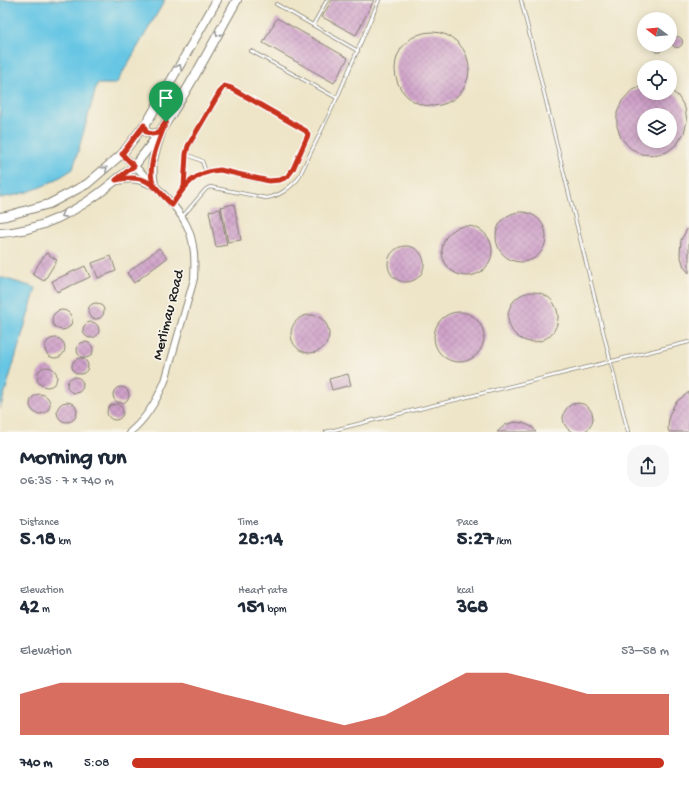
<!DOCTYPE html>
<meta charset="utf-8">
<style>
body{margin:0;font-family:"Gochi Hand",sans-serif;background:#f6f6f7;color:#1f2937;height:100vh;display:flex;flex-direction:column;font-size:15px;white-space:nowrap}
*{box-sizing:border-box;margin:0}
p{font-size:13px;color:#747a83}
.icon{flex:none;width:22px;height:22px;fill:none;stroke:currentColor;stroke-width:2;stroke-linecap:round;stroke-linejoin:round}
.map{position:relative;height:432px;overflow:hidden}
.sheet{display:flex;flex-direction:column;background:#fff;flex:1}
.sheet>*{flex:none}
.needle{width:26px;rotate:286deg}
.buttons{position:absolute;left:637px;top:12px;display:grid;gap:8px}
.buttons a{display:grid;place-items:center;width:40px;height:40px;border-radius:50%;background:#fff;box-shadow:0 2px 10px #0003;font-size:20px}
.pin{position:absolute;display:grid;place-items:center;width:34px;height:34px;color:#fff;margin:-41px -17px;border-radius:50% 50% 50% 0;rotate:-45deg;box-shadow:0 0 4px #0007}
.pin .icon{rotate:45deg}
.round{display:grid;place-items:center;flex:none;width:42px;height:42px;border-radius:16px;background:#f6f6f7}
.summary{display:flex;align-items:center;justify-content:space-between;height:68px;padding:0 20px}
h1{font-size:22px;font-weight:700;line-height:30px}
.metrics{display:grid;grid-template-columns:repeat(3,1fr);gap:6px;height:68px;padding:4px 20px}
.metrics div{display:grid;align-content:center}
.metrics b{font-size:20px;font-weight:700}
.metrics small{font-size:11px;font-weight:400}
.metrics p{font-size:11px}
.chart{height:112px;padding:8px 20px}
.chart p{display:flex;justify-content:space-between}
.chart svg{width:100%;height:72px;margin-top:4px;fill:#c8321e;opacity:.7}
ul{padding:0 20px;list-style:none;font-size:13px}
li{display:grid;grid-template-columns:64px 48px 1fr;align-items:center;height:30px}
li i{height:10px;border-radius:5px;background:#c8321e}
.map>svg:first-child{display:block}
</style>
<div class="map">
<svg width="689" height="432" viewBox="0 0 689 432">
<defs>
<pattern id="building-cross-hatch" width="8" height="8" patternUnits="userSpaceOnUse"><rect width="8" height="8" fill="#cfa1c9"/><path d="M0 0l8 8M0 8l8-8" fill="none" stroke="#b18aac"/></pattern>
</defs>
<rect width="100%" height="100%" fill="#f7f3e8"/>
<filter id="ink" filterUnits="userSpaceOnUse"><feTurbulence type="fractalNoise" baseFrequency=".025" numOctaves="2"/><feDisplacementMap in="SourceGraphic" scale="8" xChannelSelector="R" yChannelSelector="G"/><feConvolveMatrix kernelMatrix="1 2 1 2 8 2 1 2 1" color-interpolation-filters="sRGB"/></filter>
<filter id="wash" filterUnits="userSpaceOnUse"><feTurbulence type="fractalNoise" baseFrequency=".012" numOctaves="4" result="noise"/><feDisplacementMap in="SourceGraphic" scale="16" xChannelSelector="R" yChannelSelector="G"/><feGaussianBlur stdDeviation="0.9" result="paint"/><feColorMatrix in="noise" values="0 0 0 0 0 0 0 0 0 0 0 0 0 0 0 0 0 1.4 0 .05"/><feComposite in="paint" operator="in"/></filter>
<g filter="url(#wash)">
<rect width="100%" height="100%" fill="#eee5c8"/>
<path fill="#66c6e4" stroke="#417180" d="M0,0h165l-49,84h-19l-24,85c-26,17 -42,24 -73,29z
M0,277l36,11 -36,121z"/>
<g id="blocks">
<path fill="url(#building-cross-hatch)" fill-rule="evenodd" d="M332,0h42l-18,35 -34,-18z
M277,18l71,40 -14,25 -71,-40z
M395 69a37 37 0 1 1 74 0a37 37 0 1 1-74 0Z
M671.5 42a5.5 5.5 0 1 1 11 0a5.5 5.5 0 1 1-11 0Z
M652,45h11v3l-3,4h-4l-3,-2z
M644,85v8h26v-3l8,6 7,12 2,13 -3,12 -7,11 -10,8 -13,3 -13,-1 -11,-6 -9,-10 -4,-12v-13l5,-12 9,-10zM644,115h26v26h-26z
M234,204l7,36 -13,2 -7,-35z
M220,209l7,36 -11,2 -7,-36z
M496 237a25 25 0 1 1 50 0a25 25 0 1 1-50 0Z
M689,226v47l-5,-6 -4,-13 1,-14z
M442 251a25 25 0 1 1 50 0a25 25 0 1 1-50 0Z
M388 264a18 18 0 1 1 36 0a18 18 0 1 1-36 0Z
M159,248l8,10 -33,25 -7,-10z
M46,253l11,7 -13,21 -12,-7z
M111,256l5,15 -18,7 -6,-15z
M85,266l5,11 -33,15 -5,-11z
M508 317a25 25 0 1 1 50 0a25 25 0 1 1-50 0Z
M88 311a8 8 0 1 1 16 0a8 8 0 1 1-16 0Z
M52 320a10 10 0 1 1 20 0a10 10 0 1 1-20 0Z
M434 337a25 25 0 1 1 50 0a25 25 0 1 1-50 0Z
M291 334a19 19 0 1 1 38 0a19 19 0 1 1-38 0Z
M83 330a8 8 0 1 1 16 0a8 8 0 1 1-16 0Z
M45 348a10 10 0 1 1 20 0a10 10 0 1 1-20 0Z
M77 350a8 8 0 1 1 16 0a8 8 0 1 1-16 0Z
M72 366a8 8 0 1 1 16 0a8 8 0 1 1-16 0Z
M37 377a10 10 0 1 1 20 0a10 10 0 1 1-20 0Z
M348,374l3,11 -19,5 -3,-11z
M67 385a8 8 0 1 1 16 0a8 8 0 1 1-16 0Z
M113 395a8 8 0 1 1 16 0a8 8 0 1 1-16 0Z
M689,392v40h-20l-1,-3 1,-14 7,-13z
M30 404a10 10 0 1 1 20 0a10 10 0 1 1-20 0Z
M57 412a10 10 0 1 1 20 0a10 10 0 1 1-20 0Z
M563 418a15 15 0 1 1 30 0a15 15 0 1 1-30 0Z
M107 412a8 8 0 1 1 16 0a8 8 0 1 1-16 0Z
M514,422l9,1 9,4 4,5h-39l8,-7z"/>
</g>
</g>
<g filter="url(#ink)">
<use href="#blocks" fill-opacity="0" stroke="#858072" stroke-width="1"/>
<g fill="none" stroke-linecap="round" stroke-linejoin="round">
<g stroke="#858072" stroke-width="4">
<path id="service" d="M521,0l107,432
M276,4l82,47
M313,25l14,-25
M251,51l86,47
M186,154l16,7 4,11
M173,204c13,-20 21,-32 47,-34 16,4 53,18 67,7 9,-8 15,-28 20,-39l1,-5 -77,-45 -7,-2 -3,4 -34,61 -3,36
M182,217l24,-28 4,-2 56,11c14,-2 22,-9 32,-19l39,-81 42,-98
M326,432l363,-90"/>
</g>
<g stroke="#858072" stroke-width="8">
<path id="tertiary" d="M122,154c20,20 51,45 64,70 9,17 9,37 8,55l-29,102c-8,19 -19,38 -35,51"/>
</g>
<g stroke="#858072" stroke-width="10">
<path id="primary" d="M144,125l2,7 6,2 6,-1
M118,180c14,-4 23,-1 36,5
M154,185c-4,-23 0,-30 7,-52
M0,217l6,-1 43,-12 38,-20 35,-30 27,-35 68,-119
M0,233c43,-2 84,-26 116,-53 6,-5 14,-9 19,-15 40,-48 71,-110 102,-165"/>
</g>
<use href="#service" stroke="#fff" stroke-width="2.5"/>
<use href="#tertiary" stroke="#fff" stroke-width="6"/>
<use href="#primary" stroke="#fff" stroke-width="8"/>
</g>
<defs><path id="oneway-chevron" d="M-2-3.5L2.5 0L-2 3.5" fill="none" stroke-width="1.6" stroke-linecap="round" stroke-linejoin="round"/></defs>
<g stroke="#999">
<use href="#oneway-chevron" transform="translate(218 34) rotate(119)"/>
<use href="#oneway-chevron" transform="translate(179 67) rotate(-60)"/>
<use href="#oneway-chevron" transform="translate(105 169) rotate(-41)"/>
<use href="#oneway-chevron" transform="translate(63 215) rotate(151)"/>
</g>
</g>
<g fill="none" stroke-linecap="round" stroke-linejoin="round" filter="url(#ink)">
<g stroke="#fff" stroke-width="8">
<path id="route" d="M166,122l-8,11 -6,1 -6,-2 -2,-7 -22,29 12,12 -18,14c30,-7 38,5 56,25 13,-20 22,-33 48,-35l49,11 11,-1 7,-3 6,-8 15,-34 -2,-4 -75,-43 -7,-2 -3,4 -33,56 -2,8 -2,33 -12,18c-6,-6 -12,-12 -17,-19 -11,-15 5,-48 11,-64"/>
</g>
<use href="#route" stroke="#c8321e" stroke-width="5"/>
</g>
<g text-anchor="middle" dominant-baseline="central" stroke-width="3.5" stroke-linejoin="round" paint-order="stroke">
<g font-size="15" fill="#1c1c1c" stroke="#f7f3e8">
<text transform="translate(169 315) rotate(-76)">Merlimau Road</text>
</g>
</g>
</svg>
<div class="buttons">
<a><svg class="needle" viewBox="-14 -14 28 28"><path d="M0-13l5 13h-10z" fill="#e53935"/><path d="M0 13l5-13h-10z" fill="#747a83"/></svg></a>
<a><svg class="icon" aria-label="locate" viewBox="0 0 24 24"><circle cx="12" cy="12" r="6"/><path d="M12 2v4M12 18v4M2 12h4M18 12h4"/></svg></a>
<a><svg class="icon" aria-label="layers" viewBox="0 0 24 24"><path d="M12 4l9 5-9 5-9-5zM3 14l9 5 9-5"/></svg></a>
</div>
<div class="pin" style="left:166px;top:122px;background:#1e9e55"><svg class="icon" aria-label="arrive" viewBox="0 0 24 24"><path d="M6 21V4h12l-3 4 3 4H6"/></svg></div>
</div>
<section class="sheet">
<div class="summary"><div><h1>Morning run</h1><p>06:35 · 7 × 740 m</p></div><a class="round"><svg class="icon" aria-label="share" viewBox="0 0 24 24"><path d="M12 15V3M7 8l5-5 5 5M5 13v7h14v-7"/></svg></a></div>
<div class="metrics">
<div><p>Distance</p><b>5.18<small> km</small></b></div>
<div><p>Time</p><b>28:14</b></div>
<div><p>Pace</p><b>5:27<small> /km</small></b></div>
</div>
<div class="metrics">
<div><p>Elevation</p><b>42<small> m</small></b></div>
<div><p>Heart rate</p><b>151<small> bpm</small></b></div>
<div><p>kcal</p><b>368</b></div>
</div>
<div class="chart"><p><span>Elevation</span>53–58 m</p>
<svg viewBox="0 0 160 44" preserveAspectRatio="none"><path d="M0 44V19L10 12L20 12L30 12L40 12L50 19L60 25L70 32L80 38L90 32L100 19L110 6L120 6L130 12L140 19L150 19L160 19V44z"/></svg>
</div>
<ul>
<li><b>740 m</b>5:08<i style="width:99%"></i></li>
</ul>
</section>
